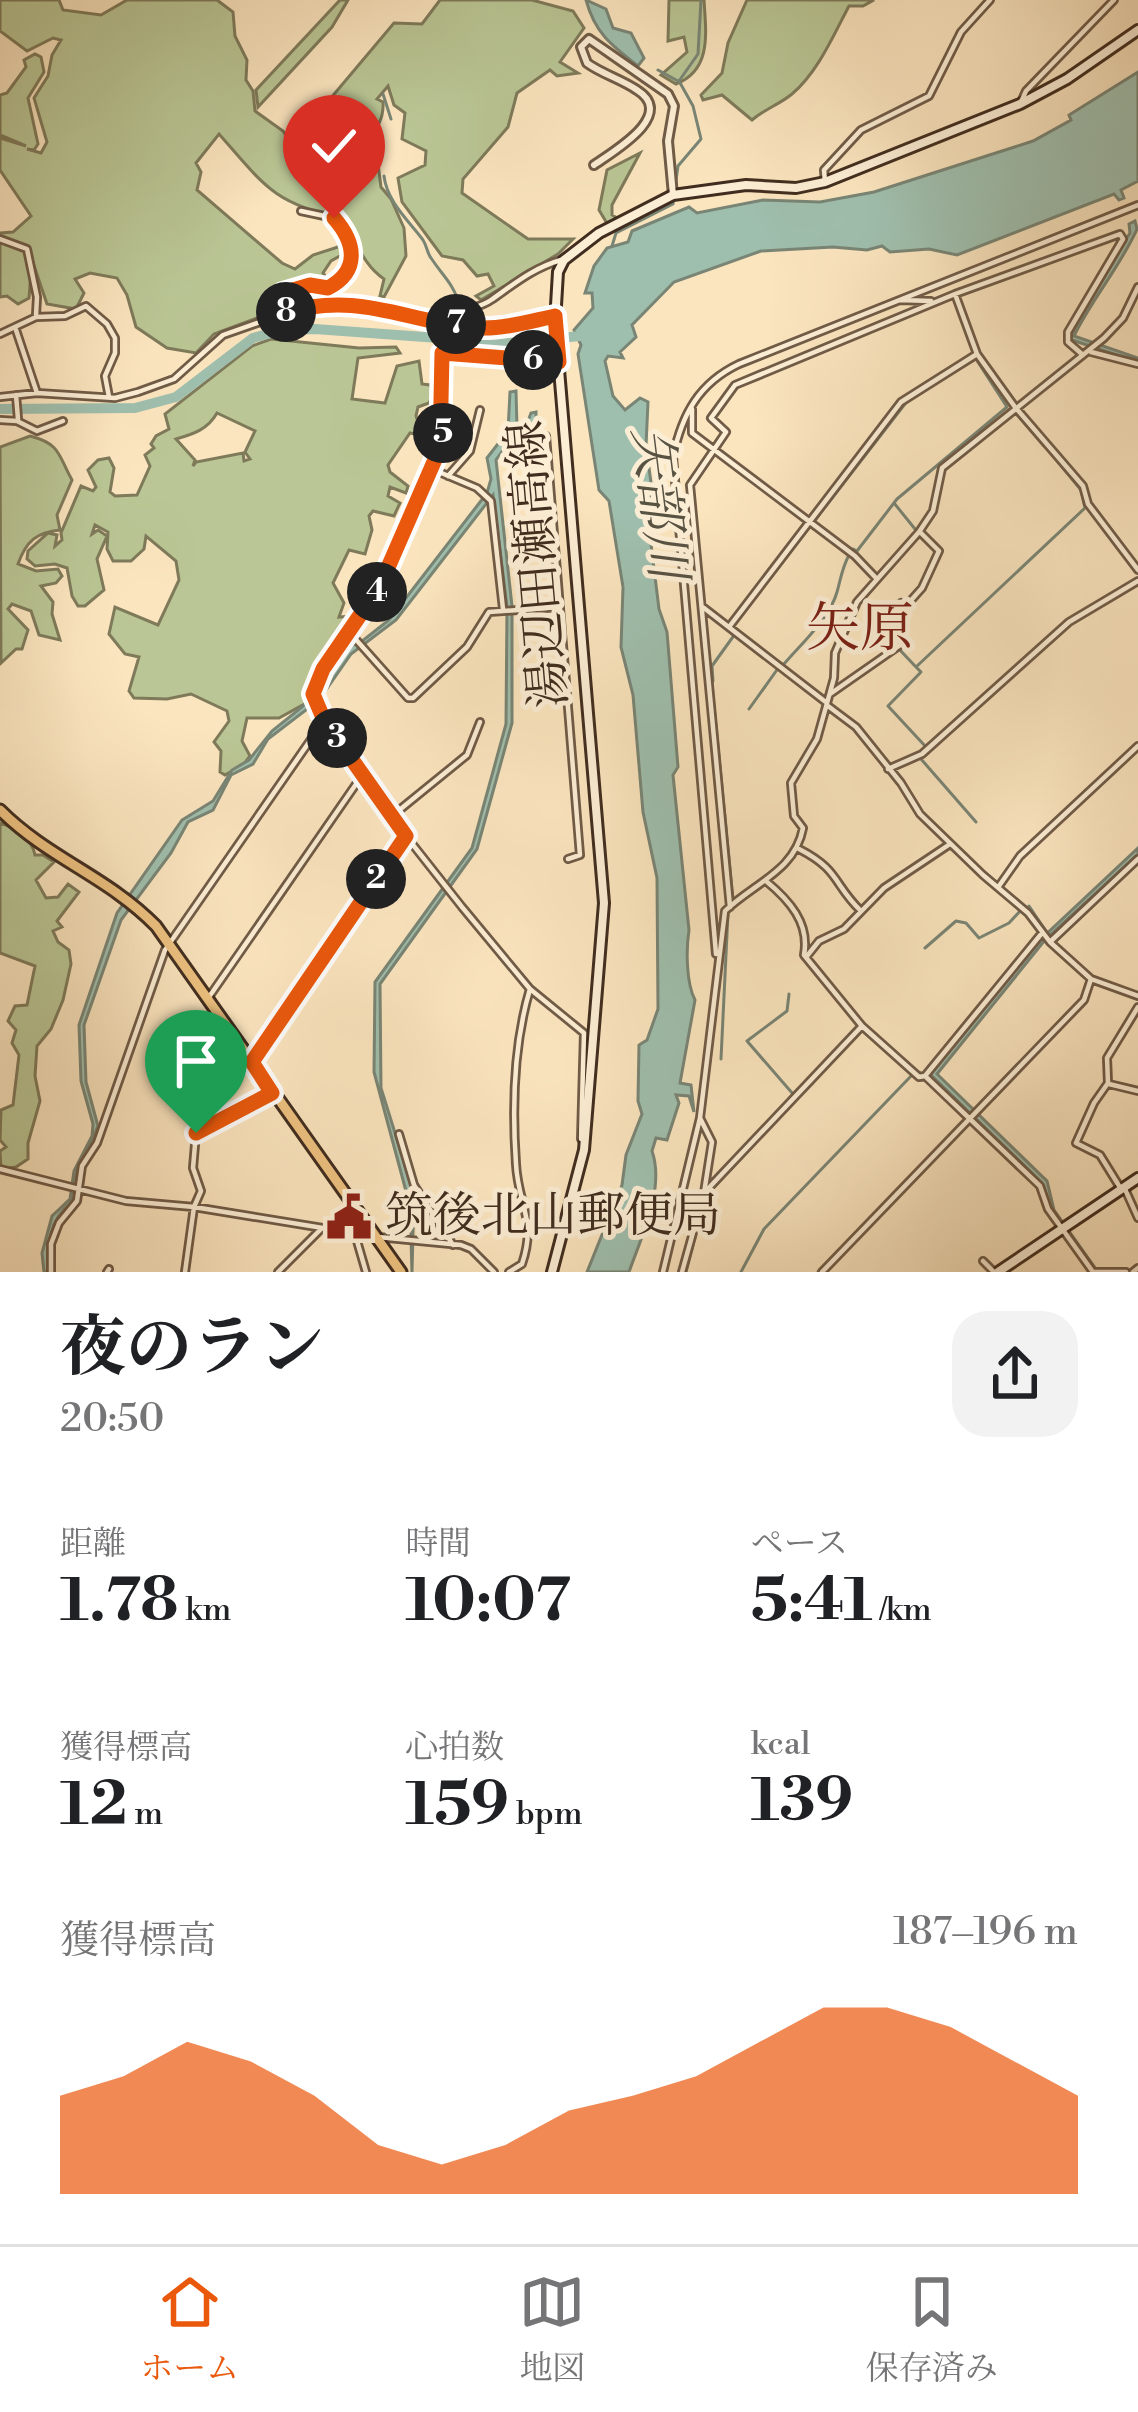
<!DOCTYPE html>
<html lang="ja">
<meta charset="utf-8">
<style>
body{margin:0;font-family:"Libre Bodoni","Noto Serif JP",serif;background:#f2f2f2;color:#202124;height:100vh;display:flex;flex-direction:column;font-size:45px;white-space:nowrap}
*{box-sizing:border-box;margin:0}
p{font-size:39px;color:#757577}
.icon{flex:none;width:66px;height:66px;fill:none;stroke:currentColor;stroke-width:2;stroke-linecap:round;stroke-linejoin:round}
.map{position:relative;height:1272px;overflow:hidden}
.sheet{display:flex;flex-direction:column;background:#fff;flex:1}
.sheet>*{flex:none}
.pin{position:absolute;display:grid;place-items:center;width:102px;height:102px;color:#fff;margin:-123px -51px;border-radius:50% 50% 50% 0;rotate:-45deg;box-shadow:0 0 12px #0007}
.pin .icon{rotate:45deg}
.km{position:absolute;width:60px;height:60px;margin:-30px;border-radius:50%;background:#222;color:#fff;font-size:33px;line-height:60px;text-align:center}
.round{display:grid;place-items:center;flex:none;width:126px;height:126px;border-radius:36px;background:#f2f2f2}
.headline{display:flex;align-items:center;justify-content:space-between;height:204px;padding:0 60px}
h1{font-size:66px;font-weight:700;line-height:90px}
.stats{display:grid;grid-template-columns:repeat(3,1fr);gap:18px;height:204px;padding:12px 60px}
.stats div{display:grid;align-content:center}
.stats b{font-size:60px;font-weight:700}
.stats small{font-size:33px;font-weight:400}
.stats p{font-size:33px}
.chart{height:336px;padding:24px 60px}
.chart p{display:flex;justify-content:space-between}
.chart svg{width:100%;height:216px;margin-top:12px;fill:#ea580c;opacity:.7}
.menu{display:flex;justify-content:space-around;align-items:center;height:168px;border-top:3px solid #e0e0e0;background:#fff;font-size:33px;color:#757577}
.menu a{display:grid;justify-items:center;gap:6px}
.menu .selected{color:#ea580c}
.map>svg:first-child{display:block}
</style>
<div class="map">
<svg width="1138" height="1272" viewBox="0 0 1138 1272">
<rect width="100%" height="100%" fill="#fbe5bf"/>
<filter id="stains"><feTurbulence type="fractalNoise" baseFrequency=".00167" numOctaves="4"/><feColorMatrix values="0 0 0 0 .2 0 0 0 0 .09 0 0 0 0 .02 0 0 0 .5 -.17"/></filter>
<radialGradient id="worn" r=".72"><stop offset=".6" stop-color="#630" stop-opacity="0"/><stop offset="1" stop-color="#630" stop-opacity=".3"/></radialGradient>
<path fill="#bac695" stroke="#7e7a5a" stroke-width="3" fill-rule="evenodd" d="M0,0h59l4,10 38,5 26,-15h90l16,12 2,24 12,24 -1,20 7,11 2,20 28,20 4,6 -1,19 42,11 -1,6c7,3 25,1 29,-6l-9,-16 -22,-9 -4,-12 4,-6 42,-7 -3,-7 -34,-11 64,-76 28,1 18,-24h92l41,11 11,17 -24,34 18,11 -21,3 -7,-6 -33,23 -9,34 -45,52 -1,14 66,46h45l-15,15 -77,46 -5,-4 18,-10 -6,-12 -11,2 -14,-16 -21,-4 -40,-54 -4,-24 27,-13 1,-14 -24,-12 3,-26 -11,-8 -6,-19 -11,13 6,3c1,15 -6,29 -16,37l9,10 5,38 10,12 13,29 2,28 -22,41 -4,-1 4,-17c-22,-15 -27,-38 -42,-60 -70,-17 -77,-33 -123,-85l-23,29 5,9 -4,18 85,73 13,6 18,-14 25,-8 2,-10 -7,-13 5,-1 16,25 -23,13 -8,12 9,12c-18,-1 -43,0 -55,14l1,11 -64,24 -18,19 -29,-5 -31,-21 -9,-32 -10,-17 -27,-5 -15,6 9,14 -8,16 -29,-5 -19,-56 -28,-10v-5l13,-1 18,-16 -31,-46v-32l26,8 -26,-11v-40l7,-2 19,-26 -2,-7 11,-6 6,3 3,15 -16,26 10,46 -4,6 -7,-1 14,4 6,-11 -13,-44 14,-22 4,-21 9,-15 -8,-2 -26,13 -27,-20z
M340,0h8l-16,27 -74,80 -2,-17z
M669,0h35c2,33 8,70 -28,84l-15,-9 26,-23 -3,-15 -16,4z
M747,0h127l-11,6h-14c-16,30 -31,66 -57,88 -12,10 -27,15 -40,26l-30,-25 -19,5 -2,-5 21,-22 6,-30z
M640,153l-28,52v10l7,4 -11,6 -9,-15 8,-40z
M0,240l26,10 5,23 -2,25 -11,6 -11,-8 -7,1z
M271,339l88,9 37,-1 4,6 -42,5 -6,41 33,4 12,-37 22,-5 3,23 8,1 4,9 -5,9 -11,4 -2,9 2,6 12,2 -6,12 -14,-3 -22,32 2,7 18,14 -2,7 -16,-6 -2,9 12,7 -6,13 -21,-5 -4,5 3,14 -7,24 -16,-4 -16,33 11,20 -5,14 15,-1 8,-9 1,5 -37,49 -6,1 -12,40 -29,16h-32l-5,23 8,15 -6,8 -19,11 -5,-3 1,-21 -7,-9 15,-21 -2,-10 -36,-17 -24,5 -33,-1 -5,-7 10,-34 -14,-3 -16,-20 6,-27 43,18 21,-45 -3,-19 -30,-25 -2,13 -13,12h-18l-6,-12 1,-17 -13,-7 -3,9 6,-4 9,6 -10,23 7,31 -19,16h-7l-6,-10 -5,-28 -12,-4 -20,2 -8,-7 1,-8 20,-18 9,2 -2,11 7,-6 -1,-7 20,-47 12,5 3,-4 -8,-17 10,-10 11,-2 5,10 -4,24 5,4 22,-1 13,-29 -5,-11 9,-7 -3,-4 5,-8 13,-7 -4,-15 87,-68zM217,413l38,18 -10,21 5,7 -6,2 -1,-8 -47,9 -3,4 2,-6 -19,-21c18,-5 32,-10 41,-26z
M30,436c31,8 28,19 42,44l-15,35 3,15c-23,2 -34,11 -42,34l18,7 22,-2 4,7 -6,7 -15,3 12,16 -1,12 8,26 -21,-5 -8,-24 -19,-7 -4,5 20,21 -6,19h-6l-15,14 -1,-216z
M0,823c14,4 33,17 35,32h8l11,7 -18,18 10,18 12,-1 10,-13 11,8 -22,29 5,6 -9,4 5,11 11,8 2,14 -8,36 -12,29 -14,17 -2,30 5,25 -12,42v16l-12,8 -15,2 -1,-18 6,-4 -6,-7 1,-30 12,-5 6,-50 -7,-12 4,-13 -8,-9 7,-15 12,-1 8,-39 -35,-13z"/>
<path fill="#9fbfae" stroke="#798575" stroke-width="3" d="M586,0l20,9 7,19 18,5 13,25 -6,8c-27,-21 -43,-33 -52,-66z
M1138,72v109l-17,9 3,8 -5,2 -5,-6 -157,61 -28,-6 -39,3 -8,-6 -15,4 -34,-3 -72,4 -87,31 -42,43 4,12 -16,15 3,6 -15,-2 -3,5 8,35 12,14 15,-12 8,4 -2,44 6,44 -5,22 12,97 8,23 11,135 -5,8 16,155c-3,19 -3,53 6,70l-15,83 11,2 3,27 -5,-16 -13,-1 3,8 -12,37 -11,-2 -4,13c13,37 -10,84 -23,121h-42l35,-87 4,-30 16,-41 -4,-13 1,-56 8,-5 11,-31 -1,-131 -14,-66 -10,-117 -12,-48 2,-60 -14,-86 -10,-11 -21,-136 3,-9 -7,-15 19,-22 -1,-15h-7l9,-27 13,-18 21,-6 4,-11 57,-24 8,6 66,-13 57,2 54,-10 159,-51 38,-21 -2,-5z
M1135,221l2,8c-17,38 -45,70 -63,107l64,22v4l-69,-23 24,-49 37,-57 -1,-9z
M516,391l1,37 9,-2 5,-13 5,-1v10l-6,9 -17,5 -17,24 16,146v117l-35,126 -97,135 1,104 33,106 -2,78 -2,-66 -36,-134 1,-90 97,-134 34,-124 1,-117 -14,-112 -97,125 -45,34 -32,46 -51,39 -15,25 -22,11 -18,35 -25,12 -17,31 -50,67 -37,105 2,57 12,44 -21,46 -6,31c-23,17 -23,42 -23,69h-4l-2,-19 10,-37 18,-17 4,-28 18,-35 1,-12 -12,-43 -2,-56 38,-112 65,-93 31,-19 19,-31 17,-10 23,-29 40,-32 35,-52 14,-5 28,-22 98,-127 4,-14 -4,-21 21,-27 2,-39z
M1138,848v6l-93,86 -108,134 110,107 7,29 44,62h-3l-43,-59 -10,-30 -112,-109 111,-135z"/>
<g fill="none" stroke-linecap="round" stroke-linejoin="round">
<path stroke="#798575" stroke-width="3" d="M658,70l20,11
M383,94l8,25
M384,176c3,26 25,45 39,64 4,6 4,13 8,18 14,21 20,22 30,49
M675,187l3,-21 23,-27 -8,-33 -14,-25 19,-27 3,-54
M612,246l4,-13 57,-29 1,-8
M1014,411l30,35
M894,503l21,26
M853,549l4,2 40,-52 110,-92 -31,-48 -29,17
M733,626l175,-226
M899,649l16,17
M784,664c17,-20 46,-46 53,-72 4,-14 5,-24 12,-37
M713,681l-1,-15 23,-32
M712,686l21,213
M749,709l30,-42
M926,747l-38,-41 33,-34 -5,-5 169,-159 -4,-18 -32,-39
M976,822l-55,-63 109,-99
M1029,906l19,28
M925,948l31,-27 10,2 13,15 30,-15 12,-13
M789,994l-2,17 -40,30 46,53
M721,1059l7,-146
M686,1272l20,-77 91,-96
M741,1272l23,-43 148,-154
M818,1272l142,-147"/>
<path stroke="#9fbfae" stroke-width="10" d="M0,409l135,-1 41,-11 77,-59 29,-8 33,-1 192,14 84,-8"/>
<g stroke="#705b47" stroke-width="10">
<path id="minor" d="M1021,102l5,-11 88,-91
M825,182l-1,-12 37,-40 68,-34 32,-64 29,-32
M0,239l27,10 10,48 -1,18
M955,294l165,-60 3,5 -55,93v10l15,13
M900,300l31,1
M282,310l-4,-5 5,-12 28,-8h24c24,-22 19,-43 -1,-67l-33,-7
M447,322c11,-14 30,-12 44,-22 23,-16 42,-32 70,-40
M16,330l21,63
M0,334l36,-17 29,-1 21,-10 21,18 8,14v15l-10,23 4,21
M1091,352l47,12
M557,361l-115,-8 -2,95 -60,138 -57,83 -10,25 11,26 82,116 56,71 68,82 54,44 -3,106
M16,395l2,24
M0,397l37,-4 78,5 23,-6 36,-13 49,-44 80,-28h77l108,21 67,-12
M692,409v24l163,123 21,22
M0,420l17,1 20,10 26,-10
M546,436l34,419 -12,4
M432,469l45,19 14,13 12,108
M448,476l22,-25 10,-41
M704,608l123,95
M729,627l172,-225 76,-48
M351,634l57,64h5l54,-51 22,-35 70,-5
M830,694l76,-53 -23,-20 18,-18 5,3 16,-18 17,-37 -19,-19
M828,706l28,21 45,56 19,31 63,61 45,38 22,29 41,37 47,17
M888,769l34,-15 147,-132 69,-41
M392,816l75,-61 13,-33
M799,849c41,21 34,35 62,62
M766,881c23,19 44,42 38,74l58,71 57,51 6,-1 115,110 8,23 45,63h33
M999,886l21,-30 118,-110
M730,907l-40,-422 36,-53 -15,-14 24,-33 220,-91 22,60 38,53 68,79 5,18 50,66
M1050,942l88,-83
M716,954l-43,-497c9,-43 26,-74 66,-93l399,-159
M807,956l12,-15 25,-12 40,-41 66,-44
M209,997l154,-223
M254,1059l152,-223
M925,1076l117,-143
M1109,1084l29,7
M399,1134l15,51 39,60
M0,1169l126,32 68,6 184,30 83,8 10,4 23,23
M1124,1187l14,31
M1121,1189l-21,-34 -24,-12 18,-40 14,-20 -1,-25 31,-51
M704,1193l157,-166
M355,1234l11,38
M983,1261l11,11
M51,1272v-28l8,-21 18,-22 5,-35 15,-23 68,-193 158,-228
M107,1272l2,-3
M185,1272l9,-65 7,-16 -8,-23 3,-35 76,-40
M278,1272l43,-43
M509,1272l13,-8c15,-44 -4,-59 -6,-100 -4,-57 -2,-121 14,-175
M663,1272l37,-154 25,-207c29,-28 70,-40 78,-83l-9,-12 -3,-33 26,-44 17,-61 1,-25 22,-51 62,-70 14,-21 9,-43 162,-130 19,-20 15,-31
M682,1272l22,-79 8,-51 -12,-24
M822,1272l262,-272 7,-21
M1133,1272l5,-4"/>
</g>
<g stroke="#705b47" stroke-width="12">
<path id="tertiary" d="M594,165c20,-14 83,-50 43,-75 -16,-11 -35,-16 -50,-27l-6,-16 8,-8 79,55 6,12 -6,35 5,54"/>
</g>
<g stroke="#412d1f" stroke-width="14">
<path id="secondary" d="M552,1272l32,-122 20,-247 -49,-581 3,-50 6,-12 35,-27 74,-38 73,-10 50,3 29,-6 195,-78 47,-25 71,-49
M998,1272l140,-94"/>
</g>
<g stroke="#412d1f" stroke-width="15">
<path id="primary" d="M0,810c49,49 107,66 156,116l245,346"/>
</g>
<use href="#minor" stroke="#fceed5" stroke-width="4.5"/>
<use href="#tertiary" stroke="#fceed5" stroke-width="6"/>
<use href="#secondary" stroke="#fceed5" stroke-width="8"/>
<use href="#primary" stroke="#eec280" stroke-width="9"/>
</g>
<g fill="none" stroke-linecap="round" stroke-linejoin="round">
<g stroke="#fff" stroke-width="24">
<path id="route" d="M196,1133l76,-40 -20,-31 154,-226 -82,-116 -11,-26 10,-25 57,-83 60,-138 2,-95 117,9 -4,-46c-24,5 -51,13 -75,12 -73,-4 -116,-38 -197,-15l-5,-8 5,-12 27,-8 18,3c32,-17 28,-45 6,-70"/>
</g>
<use href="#route" stroke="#ea580c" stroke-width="15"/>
</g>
<defs>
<g id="civic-bare" transform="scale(3.6)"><path d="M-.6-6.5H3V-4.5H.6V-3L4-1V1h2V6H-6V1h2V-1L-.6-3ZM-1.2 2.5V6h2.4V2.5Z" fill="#8f2418" stroke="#fceed5" stroke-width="2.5" paint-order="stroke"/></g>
</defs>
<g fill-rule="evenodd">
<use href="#civic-bare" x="349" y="1217"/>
</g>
<g text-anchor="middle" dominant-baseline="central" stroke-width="10" stroke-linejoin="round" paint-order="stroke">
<g font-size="48" fill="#412d1f" stroke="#fceed5">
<text transform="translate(539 564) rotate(-95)">湯辺田瀬高線</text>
</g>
<g font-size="48" fill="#412d1f" stroke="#fceed5" text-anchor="start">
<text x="385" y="1217">筑後北山郵便局</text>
</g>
<g font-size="51" font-style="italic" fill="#585243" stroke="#fceed5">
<text transform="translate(658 503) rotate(83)">矢部川</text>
</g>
<g font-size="54" fill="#7a1f14" stroke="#fceed5">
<text x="860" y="630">矢原</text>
</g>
</g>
<rect width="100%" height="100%" filter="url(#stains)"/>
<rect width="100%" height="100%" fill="url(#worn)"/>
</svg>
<div class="pin" style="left:196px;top:1133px;background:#1e9e55"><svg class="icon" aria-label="arrive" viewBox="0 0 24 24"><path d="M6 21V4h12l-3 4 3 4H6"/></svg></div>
<div class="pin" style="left:334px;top:218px;background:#d93025"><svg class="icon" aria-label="check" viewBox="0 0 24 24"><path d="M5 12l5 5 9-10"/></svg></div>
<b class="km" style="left:376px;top:879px">2</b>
<b class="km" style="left:337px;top:738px">3</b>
<b class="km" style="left:377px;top:592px">4</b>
<b class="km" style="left:443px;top:433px">5</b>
<b class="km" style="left:533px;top:360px">6</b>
<b class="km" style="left:456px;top:324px">7</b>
<b class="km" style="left:286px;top:312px">8</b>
</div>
<section class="sheet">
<div class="headline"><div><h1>夜のラン</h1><p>20:50</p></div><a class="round"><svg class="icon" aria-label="share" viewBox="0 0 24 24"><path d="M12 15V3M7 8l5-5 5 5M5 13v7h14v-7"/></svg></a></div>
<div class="stats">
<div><p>距離</p><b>1.78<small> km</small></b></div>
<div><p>時間</p><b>10:07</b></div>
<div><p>ペース</p><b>5:41<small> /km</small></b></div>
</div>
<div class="stats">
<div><p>獲得標高</p><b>12<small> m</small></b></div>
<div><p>心拍数</p><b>159<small> bpm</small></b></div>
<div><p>kcal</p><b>139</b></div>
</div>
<div class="chart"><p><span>獲得標高</span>187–196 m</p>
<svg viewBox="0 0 160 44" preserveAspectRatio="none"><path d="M0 44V24L10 20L20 13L30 17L40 24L50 34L60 38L70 34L80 27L90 24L100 20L110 13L120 6L130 6L140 10L150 17L160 24V44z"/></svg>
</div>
</section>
<nav class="menu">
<a class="selected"><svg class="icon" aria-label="home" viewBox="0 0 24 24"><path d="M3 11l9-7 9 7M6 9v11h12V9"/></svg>ホーム</a>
<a><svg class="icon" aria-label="map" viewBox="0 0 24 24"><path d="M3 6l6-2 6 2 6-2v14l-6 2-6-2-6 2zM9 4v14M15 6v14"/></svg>地図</a>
<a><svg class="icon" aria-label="saved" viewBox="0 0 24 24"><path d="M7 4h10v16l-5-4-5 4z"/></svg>保存済み</a>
</nav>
